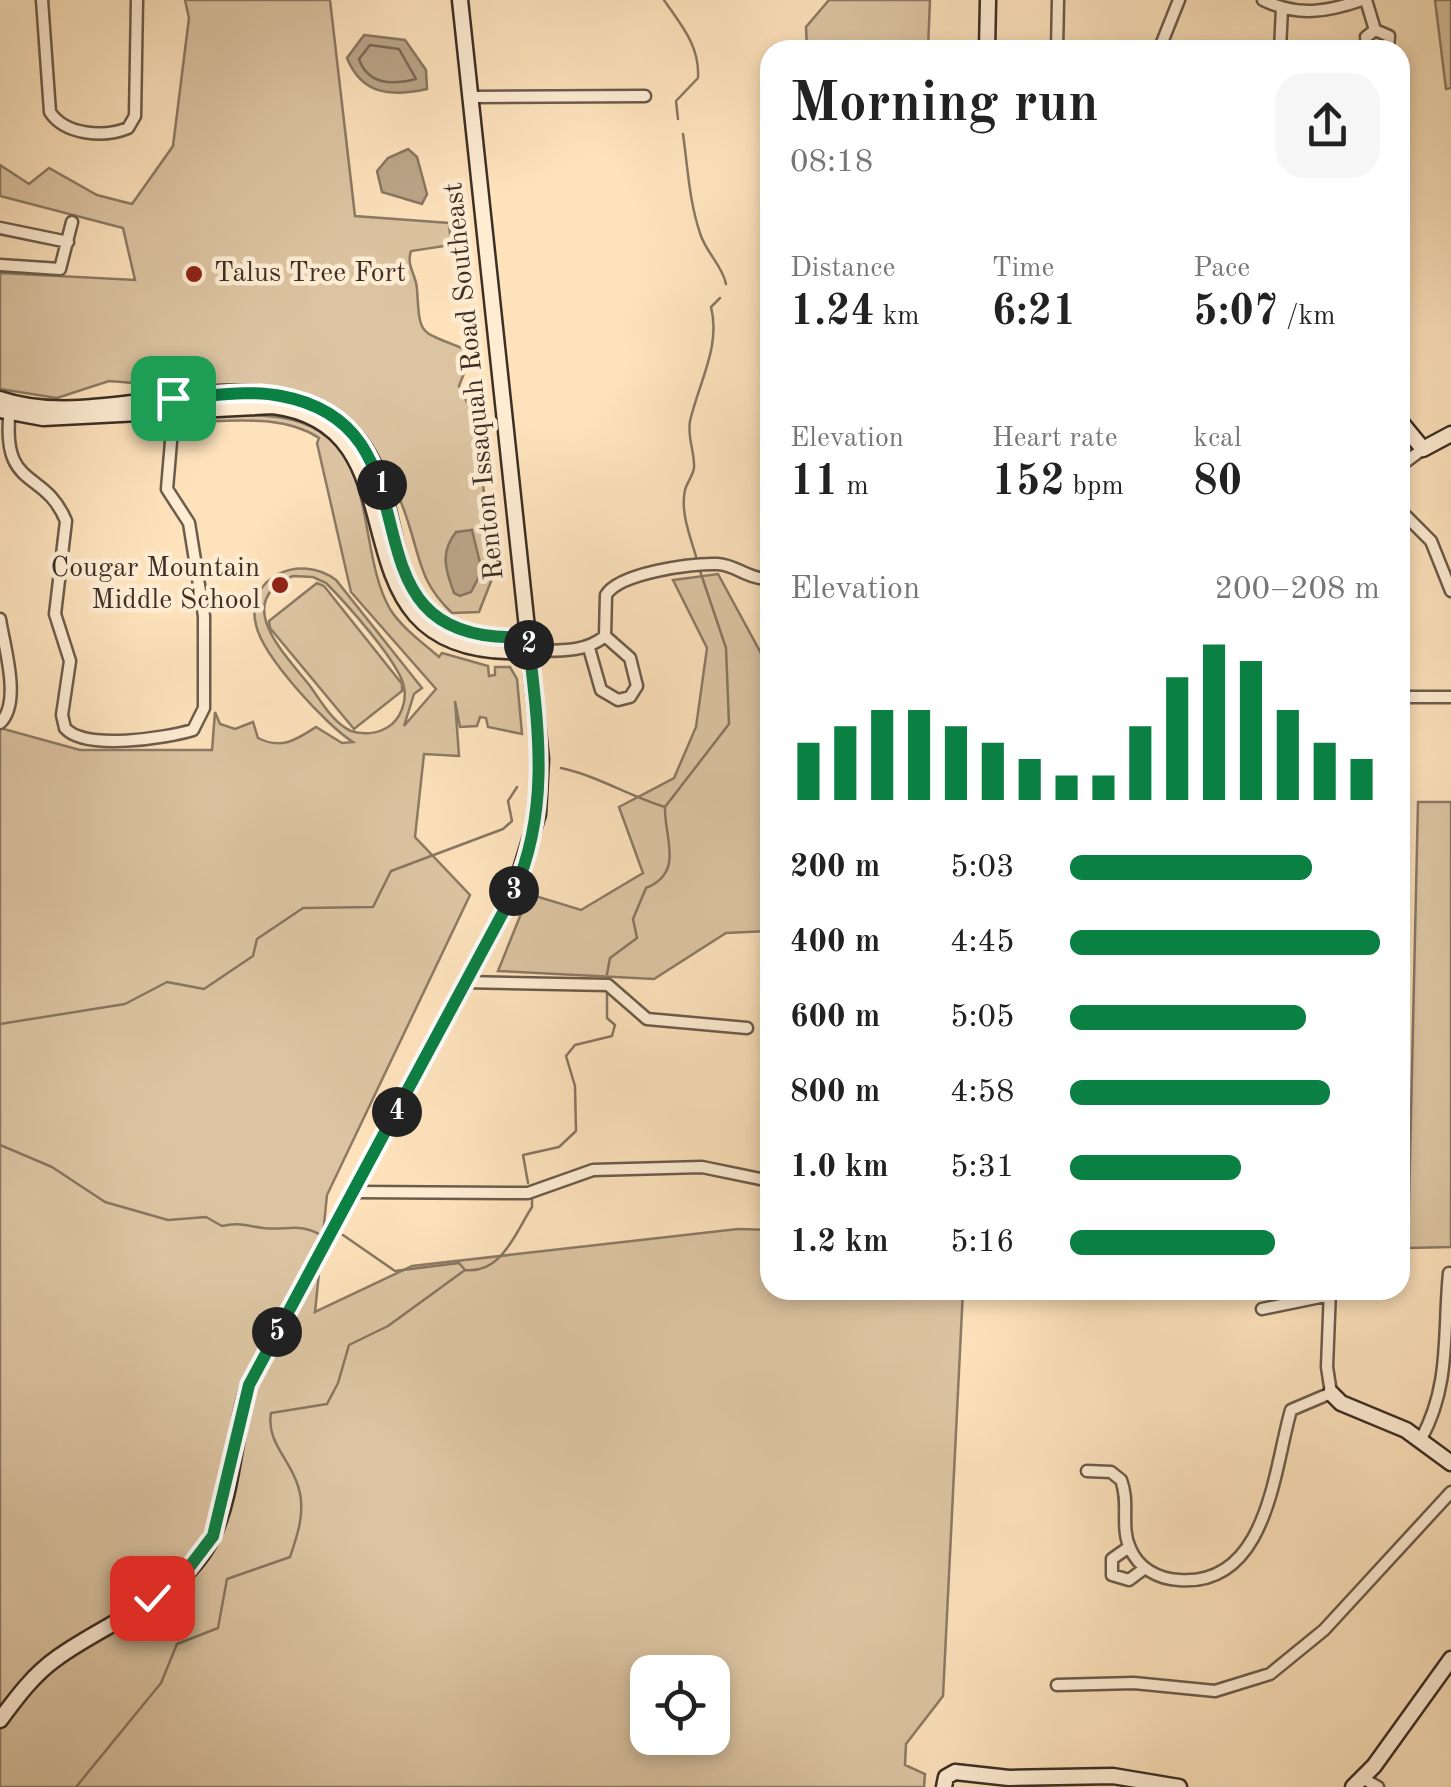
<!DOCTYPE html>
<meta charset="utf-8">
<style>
body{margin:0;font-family:"Old Standard TT",serif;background:#f6f6f6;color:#222;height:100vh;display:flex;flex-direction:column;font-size:38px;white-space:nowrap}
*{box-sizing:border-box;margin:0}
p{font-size:32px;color:#767676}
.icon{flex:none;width:55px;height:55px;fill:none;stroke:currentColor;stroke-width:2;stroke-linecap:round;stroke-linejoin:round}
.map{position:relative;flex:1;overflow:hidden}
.sheet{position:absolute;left:760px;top:40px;width:650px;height:1260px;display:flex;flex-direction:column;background:#fff;border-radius:30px;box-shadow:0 5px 15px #0003}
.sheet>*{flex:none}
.controls{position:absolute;left:630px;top:1655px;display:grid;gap:20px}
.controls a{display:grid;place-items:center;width:100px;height:100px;border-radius:20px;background:#fff;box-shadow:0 5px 15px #0003;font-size:50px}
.pin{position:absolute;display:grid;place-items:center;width:85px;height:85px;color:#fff;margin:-42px;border-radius:20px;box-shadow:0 5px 15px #0006}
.km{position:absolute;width:50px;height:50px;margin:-25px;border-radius:50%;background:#222;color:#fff;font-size:28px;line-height:50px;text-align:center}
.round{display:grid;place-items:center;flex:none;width:105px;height:105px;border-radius:30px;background:#f6f6f6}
.headline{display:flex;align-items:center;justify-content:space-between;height:170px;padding:0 30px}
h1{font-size:55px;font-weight:800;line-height:75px}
.figures{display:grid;grid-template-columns:repeat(3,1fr);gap:15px;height:170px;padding:10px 30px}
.figures div{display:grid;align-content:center}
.figures b{font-size:42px;font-weight:800}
.figures small{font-size:28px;font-weight:400}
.figures p{font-size:28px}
.chart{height:280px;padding:20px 30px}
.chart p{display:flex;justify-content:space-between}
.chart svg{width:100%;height:180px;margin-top:10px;stroke:#0b8043;stroke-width:6}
ul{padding:0 30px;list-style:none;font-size:32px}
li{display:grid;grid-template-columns:160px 120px 1fr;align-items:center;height:75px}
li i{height:25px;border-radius:12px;background:#0b8043}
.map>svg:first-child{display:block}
</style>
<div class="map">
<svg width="1451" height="1787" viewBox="0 0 1451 1787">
<rect width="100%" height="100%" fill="#fde2bc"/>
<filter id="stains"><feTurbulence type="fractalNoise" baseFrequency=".002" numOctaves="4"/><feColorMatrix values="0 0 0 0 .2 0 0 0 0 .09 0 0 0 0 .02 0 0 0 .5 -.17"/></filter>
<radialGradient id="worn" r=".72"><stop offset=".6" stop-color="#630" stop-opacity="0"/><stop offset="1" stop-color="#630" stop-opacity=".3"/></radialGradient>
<path fill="#dcc4a2" stroke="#8c7a64" stroke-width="2.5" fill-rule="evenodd" d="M185,0h145l25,216 94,7 2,22 -40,6c-5,15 5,23 6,38 3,49 2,41 47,60l2,19 -7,18 24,49 -2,36 14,100 -16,41 -27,1c-31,-30 -31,-50 -43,-88 -17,-55 -52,-122 -116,-133 -33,-6 -68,-1 -101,-4l1,26c33,3 68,-2 100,6 88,23 62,128 97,189 11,18 33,34 49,48l3,-4 46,13 1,10 6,-1v-8h15l7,12 5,55 -34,-7 -2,-9 -6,-1 -3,9 -17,1 -5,-26 4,55 -35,-2 -9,83 55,58 -143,300 -12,117 97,-46 326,-37 32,1v60h193l-20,406 -37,48 -1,21 20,9 -1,13h-924v-1059l80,22h132l3,-38 5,12 15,5 18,-7 5,16c23,12 38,2 58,-11l26,16 11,-1c-26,-16 -90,-85 -97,-117 -12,-49 45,-72 80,-45l86,108 -8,6 -10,32 32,-37 -85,-97 -34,-149 2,-5c-38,-25 -91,-16 -135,-16v-35l-75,-6 -52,17 -57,-9v-116l135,7 -12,-52 -123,-32v-31l29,19 20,-16 48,27 35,9 41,-58 16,-128zM293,576l20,1 13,6c19,19 74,80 78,104 3,14 -3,32 -16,40 -11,7 -25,8 -37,4 -18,-8 -30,-30 -41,-45 -24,-31 -80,-84 -17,-110zM648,1672h64v66h-64z
M829,0h101l-2,50h-121l-1,-23z
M1435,0h16v88l-5,1z
M718,574l44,81 8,1v275l-44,2 -72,46 -156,-8 31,-77 52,16 62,-37 -24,-66 55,-29 22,-51 11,-79 -34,-68z
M317,583l7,3 78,98v7l-48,38 -84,-101 -1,-7z
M1418,802h33v445l-43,1z"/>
<path fill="#bba589" stroke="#887661" stroke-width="2.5" d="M364,35l41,5 21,30 1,19c-36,8 -65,6 -80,-31z
M408,149l9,8 10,37 -5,10 -40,-12 -5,-21 11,-13z
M472,530l10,41 -11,21 -11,4 -6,-3c-9,-24 -14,-41 2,-61z"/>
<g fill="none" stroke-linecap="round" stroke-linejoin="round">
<path stroke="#7c6a57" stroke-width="2.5" d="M370,45l29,4 17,30c-24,6 -48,6 -57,-20z"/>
<path stroke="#887661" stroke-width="2.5" d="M664,0c17,25 36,46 34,78l-22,23 2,18
M683,134c5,35 6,68 18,102 6,17 22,31 25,48
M697,560c-6,-22 -17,-47 -12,-70 2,-7 8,-15 9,-22 1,-16 -7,-30 -4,-47 9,-39 31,-75 21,-114l9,-9
M561,768c37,8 68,28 104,39
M607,974l3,-16 27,-20 -4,-19 13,-31c39,-16 18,-50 19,-81l64,-83 -3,-76 -27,-80
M0,1024l125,-20 42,-22 37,7 49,-33 4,-17 46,-31 70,-1 18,-36 112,-42 9,-8 -4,-20 9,-14
M0,1145l52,22 53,35 63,18 38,-3 16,9c18,-4 24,0 41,2 23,3 36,-6 58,7
M528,1183l-5,-28 36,-8 17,-16 -1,-45 -9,-30 9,-11 37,-9 3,-11 -8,-7v-27
M343,1235l52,36 64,-8 6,7
M76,1787l85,-104 16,-39 41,-16 9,-49 63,-22c8,-23 16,-47 8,-71 -8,-27 -32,-44 -27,-73l56,-9 11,-21 11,-38 39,-19 77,-56c37,4 50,-37 67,-63v-8"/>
<g stroke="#6c5c4b" stroke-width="15">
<path id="street" d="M42,0l8,112c15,23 54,26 78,16l7,-12 2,-116
M1263,0c35,17 64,12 99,0
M1366,0l9,30
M1375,30l14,6 -1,14
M1057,50l1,-50
M1159,50l20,-50
M1280,50l2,-42
M1368,50l-2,-13 9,-7
M471,97l174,-1
M0,228l68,14
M0,265l60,4 12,-47
M10,408c-10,84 34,59 56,113l-11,93 15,47 -8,54 3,13c20,23 101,10 128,2l11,-22v-92l-15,-93 -22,-34 7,-83
M1400,466l23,-17
M1400,510l31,31 20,50
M0,619c4,27 22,84 0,104
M589,648l12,42 17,10 12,-3 7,-11 -7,-28 -25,-22
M529,651c26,-1 55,3 76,-15l1,-41c13,-22 86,-32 112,-31 18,1 29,15 52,15
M1400,697h51
M464,982l144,3 39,34 100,9
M354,1192l174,1 65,-23 109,-3 68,14
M1262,1309l68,-14
M1421,1439c30,-54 22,-107 28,-166
M1087,1471l24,1 10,8c9,22 -1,47 9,68 8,20 28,31 49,32 89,7 95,-112 112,-170l40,-17 -4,-26 3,-77
M1129,1547l-17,12v16l17,5 16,-12
M1057,1685l77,-2 81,8 55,-17 54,-44 127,-138
M1364,1779l14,8"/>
</g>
<g stroke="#3c2f25" stroke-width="19">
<path id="secondary" d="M987,50l1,-50
M0,399c101,35 237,-43 332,17 100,63 12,231 196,221
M0,410l43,8 230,-12c166,21 39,256 256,245
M1400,421l23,28 28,-15
M1331,1393l10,10 65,27 45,33
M0,1720c17,-23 34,-46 57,-62 52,-38 128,-61 156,-123 21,-46 20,-101 36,-150l265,-493 24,-78 3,-55 -81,-759
M944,1787l2,-10 9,-5 54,6 104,-2 66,11
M1353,1787l21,-21 77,-107"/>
</g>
<use href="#street" stroke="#feecd3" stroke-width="10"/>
<use href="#secondary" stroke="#feecd3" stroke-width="14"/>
</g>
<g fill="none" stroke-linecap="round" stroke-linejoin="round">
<g stroke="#fff" stroke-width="20">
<path id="route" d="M152,1598l29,-20 32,-42 36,-151 265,-493c37,-84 24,-166 14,-255 -205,11 -74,-209 -247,-241 -34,-7 -74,1 -108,2"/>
</g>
<use href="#route" stroke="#0b8043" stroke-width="12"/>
</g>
<g fill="#8f2418" stroke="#feecd3" stroke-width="4">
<circle cx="194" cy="274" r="10"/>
<circle cx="280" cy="585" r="10"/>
</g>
<g text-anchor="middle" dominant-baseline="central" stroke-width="9" stroke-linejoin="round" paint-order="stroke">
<g font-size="28" fill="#3c2f25" stroke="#feecd3" text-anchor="start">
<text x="214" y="274">Talus Tree Fort</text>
<text x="260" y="569" text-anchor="end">Cougar Mountain<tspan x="260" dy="32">Middle School</tspan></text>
</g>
<g font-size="28" fill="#3c2f25" stroke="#feecd3">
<text transform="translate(475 381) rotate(-96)">Renton Issaquah Road Southeast</text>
</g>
</g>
<rect width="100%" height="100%" filter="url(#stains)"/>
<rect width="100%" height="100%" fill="url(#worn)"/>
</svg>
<div class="controls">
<a><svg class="icon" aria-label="locate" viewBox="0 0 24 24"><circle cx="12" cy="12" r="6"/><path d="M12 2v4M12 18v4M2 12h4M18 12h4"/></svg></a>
</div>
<div class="pin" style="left:173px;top:398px;background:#1e9e55"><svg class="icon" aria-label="arrive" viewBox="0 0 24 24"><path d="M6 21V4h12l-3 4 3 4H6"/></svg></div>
<div class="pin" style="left:152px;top:1598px;background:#d93025"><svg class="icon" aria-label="check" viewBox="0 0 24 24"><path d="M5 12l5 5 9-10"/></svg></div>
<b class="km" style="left:382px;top:485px">1</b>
<b class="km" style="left:529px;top:645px">2</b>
<b class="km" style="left:514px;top:891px">3</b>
<b class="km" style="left:397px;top:1112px">4</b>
<b class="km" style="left:277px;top:1332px">5</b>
<section class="sheet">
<div class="headline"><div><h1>Morning run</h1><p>08:18</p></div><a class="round"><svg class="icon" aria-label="share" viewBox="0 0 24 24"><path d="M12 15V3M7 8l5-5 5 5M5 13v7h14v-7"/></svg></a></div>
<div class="figures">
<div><p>Distance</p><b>1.24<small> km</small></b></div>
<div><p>Time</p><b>6:21</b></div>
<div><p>Pace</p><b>5:07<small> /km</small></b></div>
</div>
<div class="figures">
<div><p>Elevation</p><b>11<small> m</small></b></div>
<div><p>Heart rate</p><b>152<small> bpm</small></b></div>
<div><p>kcal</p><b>80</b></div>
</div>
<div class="chart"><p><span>Elevation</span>200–208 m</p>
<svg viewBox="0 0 160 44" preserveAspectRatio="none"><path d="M5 44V30M15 44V26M25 44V22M35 44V22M45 44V26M55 44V30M65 44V34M75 44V38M85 44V38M95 44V26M105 44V14M115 44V6M125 44V10M135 44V22M145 44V30M155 44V34"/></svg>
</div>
<ul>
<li><b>200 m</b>5:03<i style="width:78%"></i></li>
<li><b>400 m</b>4:45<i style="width:100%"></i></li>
<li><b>600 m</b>5:05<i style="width:76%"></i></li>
<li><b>800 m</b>4:58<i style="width:84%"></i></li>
<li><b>1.0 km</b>5:31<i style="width:55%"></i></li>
<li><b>1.2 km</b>5:16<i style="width:66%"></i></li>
</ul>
</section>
</div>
